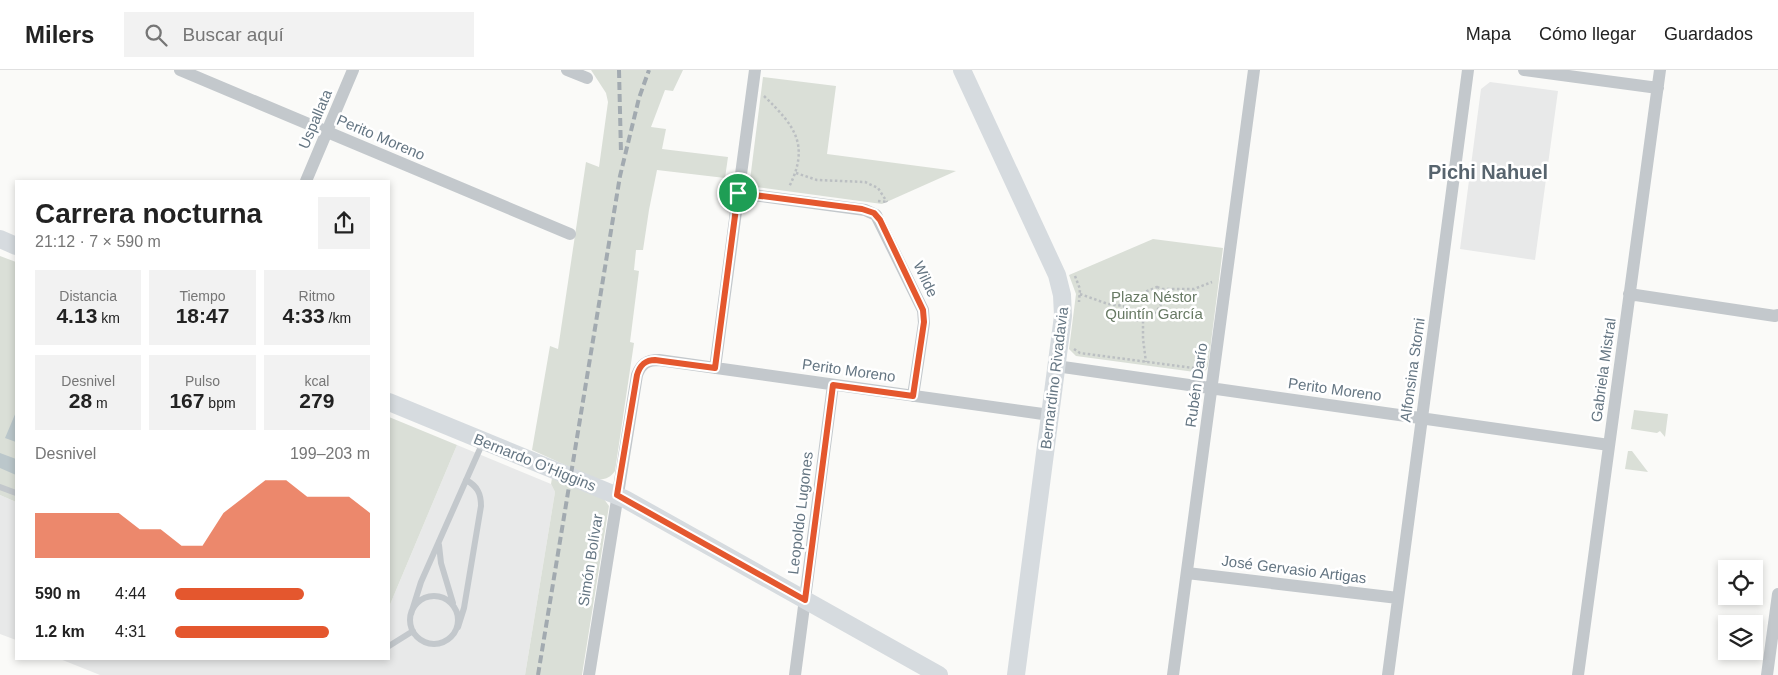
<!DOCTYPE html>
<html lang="es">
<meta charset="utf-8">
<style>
body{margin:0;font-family:Arial,sans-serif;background:#f2f2f2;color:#222;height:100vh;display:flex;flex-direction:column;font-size:19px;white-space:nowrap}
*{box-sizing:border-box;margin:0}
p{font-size:16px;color:#767676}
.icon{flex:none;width:28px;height:28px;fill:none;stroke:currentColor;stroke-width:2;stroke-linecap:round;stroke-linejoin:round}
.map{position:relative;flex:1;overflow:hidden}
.panel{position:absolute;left:15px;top:110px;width:375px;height:480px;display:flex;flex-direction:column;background:#fff;border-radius:0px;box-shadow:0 2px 8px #0003}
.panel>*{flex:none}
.fabs{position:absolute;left:1718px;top:490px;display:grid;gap:10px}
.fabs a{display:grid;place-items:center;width:45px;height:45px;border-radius:0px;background:#fff;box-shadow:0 2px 8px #0003;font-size:25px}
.pin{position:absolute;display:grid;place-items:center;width:42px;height:42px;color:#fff;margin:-21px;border:2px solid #fff;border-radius:50%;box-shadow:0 1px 5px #0007}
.round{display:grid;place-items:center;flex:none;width:52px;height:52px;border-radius:0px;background:#f2f2f2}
.headline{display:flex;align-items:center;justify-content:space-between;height:85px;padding:0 20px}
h1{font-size:28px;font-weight:600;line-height:38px}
.stats{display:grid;grid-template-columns:repeat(3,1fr);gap:8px;height:85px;padding:5px 20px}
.stats div{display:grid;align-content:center;border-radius:0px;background:#f2f2f2;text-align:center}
.stats b{font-size:21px;font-weight:600}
.stats small{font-size:14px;font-weight:400}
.stats p{font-size:14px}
.chart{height:140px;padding:10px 20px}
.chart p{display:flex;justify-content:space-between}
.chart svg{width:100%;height:90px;margin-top:5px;fill:#e4572e;opacity:.7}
ul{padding:0 20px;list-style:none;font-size:16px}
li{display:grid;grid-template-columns:80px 60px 1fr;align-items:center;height:38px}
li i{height:12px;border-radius:6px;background:#e4572e}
header{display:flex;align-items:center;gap:30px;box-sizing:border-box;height:70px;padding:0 25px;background:#fff;border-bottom:1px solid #e0e0e0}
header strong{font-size:24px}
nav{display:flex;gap:28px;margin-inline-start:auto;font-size:18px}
.search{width:350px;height:45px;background:#f2f2f2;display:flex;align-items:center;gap:12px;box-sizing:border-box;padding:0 18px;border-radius:0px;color:#767676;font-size:19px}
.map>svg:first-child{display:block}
</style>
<header>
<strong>Milers</strong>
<div class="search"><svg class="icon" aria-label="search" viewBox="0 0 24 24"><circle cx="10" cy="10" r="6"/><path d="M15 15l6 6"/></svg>Buscar aquí</div>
<nav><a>Mapa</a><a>Cómo llegar</a><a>Guardados</a></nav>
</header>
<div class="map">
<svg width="1778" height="605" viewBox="0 0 1778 605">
<rect width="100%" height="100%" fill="#fafaf8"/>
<path fill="#e8e9e9" d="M1490,12l68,9 -23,169 -75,-11 21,-160z
M457,375l94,39 4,8 -30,183h-425l-40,-16h329v-52z
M0,425l16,7v138l-16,-6z"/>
<path fill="#dadfd7" d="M591,0h92l-10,21 -8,-1 -14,37 15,2 -4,20 66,8 -3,21 -68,-8 -8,40 -6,40h-7l-2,20 5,1 -9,71 4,1 -19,128c-5,7 -10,9 -19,8l-64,-29 18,-104 8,3 28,-187 13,5 9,-65 -2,-9z
M763,7l73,9 -9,68 129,17 -74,33 -126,-17 -4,-3 -2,-4z
M1153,169l70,9 -15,118 -1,3 -5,4 -126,-17 -7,-7 7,-55 -7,-19z
M0,186l16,6v240l-16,-7z
M1634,340l34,4 -3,23 -5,-6 -3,2 -26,-4z
M389,347l68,28 -68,162z
M1628,381h4l16,21 -23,-3z
M552,408l52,21 5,7 -27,169h-57l30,-183 -4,-8z"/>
<path fill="#bbc7cb" d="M16,342v30l-11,-4z
M0,383l16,6v16l-16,-7z"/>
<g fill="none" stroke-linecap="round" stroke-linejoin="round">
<path stroke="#bbbfc2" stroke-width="2.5" stroke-dasharray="2.5 2.5" stroke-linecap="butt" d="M764,26c31,30 46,49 25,91
M796,103l21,7 48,2 13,6 9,14
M878,131l9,1
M1075,206l5,13 -1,13
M1157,217l5,2c7,26 -34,46 -38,17l4,-7z
M1162,219h32l18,-7
M1080,224l28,10 16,2
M1143,251v18l3,23
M1074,279l6,4 121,16"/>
<path stroke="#c3c8cc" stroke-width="6" d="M0,417l16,6
M439,475l2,18 12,40
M410 550a24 24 0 1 1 48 0a24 24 0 1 1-48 0Z
M411,544l10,-32 62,-140
M458,557l6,-19 17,-102c0,-13 -4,-20 -15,-26
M389,576l24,-15"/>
<path stroke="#c3c8cc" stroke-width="12" d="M180,0l390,164
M567,0l20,8
M1524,0l134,18
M306,111l47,-111
M738,123l127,17 11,5 47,95 1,13 -11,73
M1629,224l146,22 3,-1
M1056,296l553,79
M715,298l40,-298
M1187,503l211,25
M589,605l48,-300c4,-11 10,-15 22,-15l391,55
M795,605l38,-290
M1173,605l81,-605
M1388,605l80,-605
M1578,605l82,-605
M1767,605l11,-81"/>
<path stroke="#d6dbdf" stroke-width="18" d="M962,0l95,205 5,20 1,21 -47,359
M0,169l16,7
M389,332l236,97 314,176"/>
<path stroke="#a2aab0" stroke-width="4" stroke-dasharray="8 4" stroke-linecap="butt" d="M619,0l2,83
M538,605l82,-499 19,-78 10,-28"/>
</g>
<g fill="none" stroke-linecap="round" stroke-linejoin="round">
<g stroke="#fff" stroke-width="10">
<path id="route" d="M738,123l124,16 12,4 6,7 43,90 1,12 -11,74 -80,-11 -28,215 -188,-105 20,-120c3,-10 8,-15 18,-15l60,8z"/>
</g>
<use href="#route" stroke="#e4572e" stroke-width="6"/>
</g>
<g text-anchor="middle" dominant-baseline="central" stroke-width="5" stroke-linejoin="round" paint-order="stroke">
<g font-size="15" fill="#657683" stroke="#fff">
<text transform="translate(315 49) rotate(-67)">Uspallata</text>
<text transform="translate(381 67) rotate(23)">Perito Moreno</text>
<text transform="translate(926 209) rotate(65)">Wilde</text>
<text transform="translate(849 300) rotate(8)">Perito Moreno</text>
<text transform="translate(1412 300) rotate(-82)">Alfonsina Storni</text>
<text transform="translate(1603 300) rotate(-82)">Gabriela Mistral</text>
<text transform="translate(1054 308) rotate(-83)">Bernardino Rivadavia</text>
<text transform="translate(1196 315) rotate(-82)">Rubén Darío</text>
<text transform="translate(1335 319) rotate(8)">Perito Moreno</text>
<text transform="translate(535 392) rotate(22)">Bernardo O'Higgins</text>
<text transform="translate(800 443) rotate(-83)">Leopoldo Lugones</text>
<text transform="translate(590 490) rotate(-81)">Simón Bolívar</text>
<text transform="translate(1294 499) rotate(7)">José Gervasio Artigas</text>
</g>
<g font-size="15" fill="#687a64" stroke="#fff">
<text x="1154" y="226">Plaza Néstor<tspan x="1154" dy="17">Quintín García</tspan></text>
</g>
<g font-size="20" font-weight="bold" fill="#57646e" stroke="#fff">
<text x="1488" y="102">Pichi Nahuel</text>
</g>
</g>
</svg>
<div class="fabs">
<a><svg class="icon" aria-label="locate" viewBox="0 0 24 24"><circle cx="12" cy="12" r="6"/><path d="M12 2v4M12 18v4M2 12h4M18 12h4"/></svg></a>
<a><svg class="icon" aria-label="layers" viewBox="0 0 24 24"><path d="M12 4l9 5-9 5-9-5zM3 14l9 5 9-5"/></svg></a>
</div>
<div class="pin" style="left:738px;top:123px;background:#1e9e55"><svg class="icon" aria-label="arrive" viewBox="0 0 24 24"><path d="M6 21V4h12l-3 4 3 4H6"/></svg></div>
<section class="panel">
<div class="headline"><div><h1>Carrera nocturna</h1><p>21:12 · 7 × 590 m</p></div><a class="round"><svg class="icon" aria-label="share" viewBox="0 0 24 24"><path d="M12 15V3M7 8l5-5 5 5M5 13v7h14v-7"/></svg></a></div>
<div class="stats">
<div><p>Distancia</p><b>4.13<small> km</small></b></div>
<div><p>Tiempo</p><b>18:47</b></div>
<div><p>Ritmo</p><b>4:33<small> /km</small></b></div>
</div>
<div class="stats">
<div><p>Desnivel</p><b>28<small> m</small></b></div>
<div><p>Pulso</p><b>167<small> bpm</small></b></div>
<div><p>kcal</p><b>279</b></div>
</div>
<div class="chart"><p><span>Desnivel</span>199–203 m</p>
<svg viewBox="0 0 160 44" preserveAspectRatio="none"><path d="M0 44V22L10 22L20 22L30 22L40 22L50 30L60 30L70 38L80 38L90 22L100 14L110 6L120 6L130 14L140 14L150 14L160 22V44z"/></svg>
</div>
<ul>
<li><b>590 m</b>4:44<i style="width:66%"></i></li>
<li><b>1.2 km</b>4:31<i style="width:79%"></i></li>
</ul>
</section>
</div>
